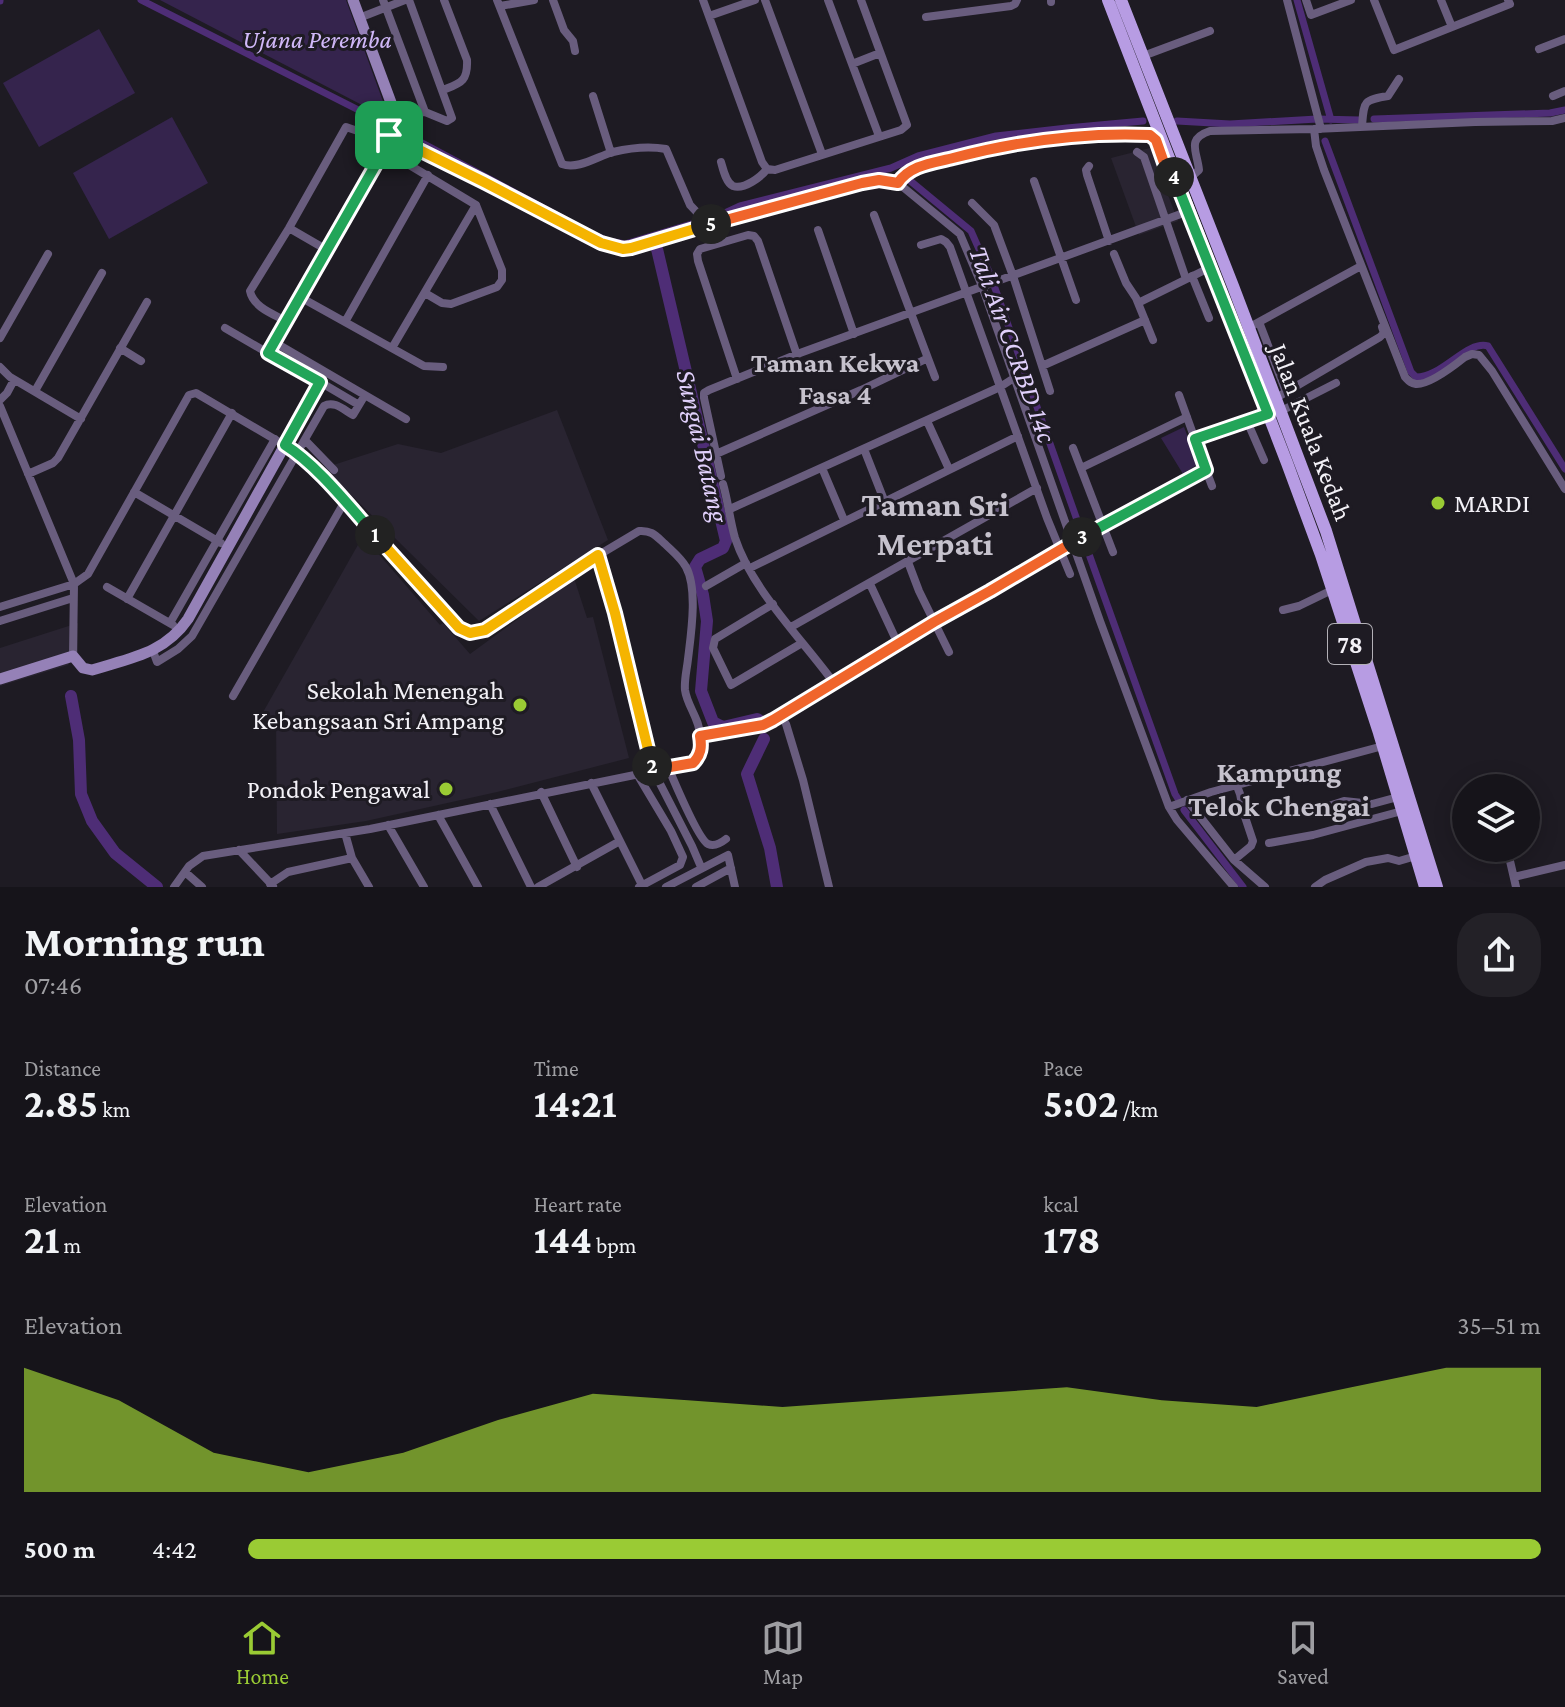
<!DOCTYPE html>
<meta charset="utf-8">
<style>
body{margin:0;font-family:"Crimson Pro",serif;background:#232127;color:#f1f3f6;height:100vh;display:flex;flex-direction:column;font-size:30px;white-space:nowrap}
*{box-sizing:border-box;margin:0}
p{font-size:26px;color:#9e9ea2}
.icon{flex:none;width:44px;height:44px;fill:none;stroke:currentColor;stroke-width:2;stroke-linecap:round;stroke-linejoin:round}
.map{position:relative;height:887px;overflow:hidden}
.side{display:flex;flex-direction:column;background:#16141a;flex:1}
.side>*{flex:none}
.fabs{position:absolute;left:1452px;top:774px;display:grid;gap:16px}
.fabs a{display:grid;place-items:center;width:88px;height:88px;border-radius:50%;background:#16141a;box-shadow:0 4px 20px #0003,0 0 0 2px #353339;font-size:40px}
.pin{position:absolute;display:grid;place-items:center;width:68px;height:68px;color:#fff;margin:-34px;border-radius:16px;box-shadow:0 4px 12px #0006}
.km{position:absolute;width:40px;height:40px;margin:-20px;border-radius:50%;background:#222;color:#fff;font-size:22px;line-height:40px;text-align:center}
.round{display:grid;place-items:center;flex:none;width:84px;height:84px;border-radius:32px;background:#232127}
.overview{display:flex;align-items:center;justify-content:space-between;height:136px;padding:0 24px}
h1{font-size:44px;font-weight:700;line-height:60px}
.figures{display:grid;grid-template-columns:repeat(3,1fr);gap:12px;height:136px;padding:8px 24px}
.figures div{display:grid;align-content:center}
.figures b{font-size:40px;font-weight:700}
.figures small{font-size:22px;font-weight:400}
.figures p{font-size:22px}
.chart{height:224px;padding:16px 24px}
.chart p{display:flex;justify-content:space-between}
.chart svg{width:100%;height:144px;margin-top:8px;fill:#9acb34;opacity:.7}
ul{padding:0 24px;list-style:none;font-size:26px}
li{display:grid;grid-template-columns:128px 96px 1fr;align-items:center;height:60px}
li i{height:20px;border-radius:10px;background:#9acb34}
.tabs{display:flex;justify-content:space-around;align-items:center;height:112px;border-top:2px solid #353339;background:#16141a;font-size:22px;color:#9e9ea2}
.tabs a{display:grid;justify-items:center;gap:4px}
.tabs .active{color:#9acb34}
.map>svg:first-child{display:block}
</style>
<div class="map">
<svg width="1565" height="887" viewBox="0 0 1565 887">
<rect width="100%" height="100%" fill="#1e1b23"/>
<path fill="#292431" d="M1150,148l28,73 -39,14 -28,-77z
M557,410l51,130 -129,81 -155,-153 74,-24 43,9z
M363,536l77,89 3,-2 27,31 104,-76 13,40 6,-1 36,141 -132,34 -131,29 -89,13 -1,-116 -14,-4z
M78,623v29l-10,13 -68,21v-38z"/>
<path fill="#35244d" d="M160,0h186l42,115 -1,3z
M99,29l36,64 -96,54 -36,-64z
M172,117l36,66 -99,56 -36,-66z
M1184,427l14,37 -15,10 -22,-36z"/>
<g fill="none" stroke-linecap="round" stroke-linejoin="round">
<path stroke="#4e2d76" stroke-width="7" d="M141,0l257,130 166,89
M1297,0l34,120
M0,1v-1
M1374,119l176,-6 15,-3
M1177,121l53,3 87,-5 43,1
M1325,141l86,231 5,5c27,0 50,-37 72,-31l77,123
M908,179l63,52 19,43 92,260
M712,219l28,-13 151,-38 27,-12 78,-20 71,-8 76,-7
M589,233l19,8 17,3 73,-22
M1085,543l90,251 5,8
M1184,810l59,77"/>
<path stroke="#4e2d76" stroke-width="12" d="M657,249l69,292 -3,7 -23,11 -5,8 8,28 4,26 -6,70 12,31 10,5 34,-8 5,3
M71,696l8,44 2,54 11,27 23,32 42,34
M764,739l-17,35 23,74 7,39"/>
<path stroke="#695d7e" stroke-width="8" d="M383,0l42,112
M497,0l65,164c16,6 36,-8 51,-12 17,-4 36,-6 53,-3l24,56 19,20
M553,0l11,30 9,11 2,10
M703,0l59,162 5,7 8,1 126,-40 6,-5 -46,-125
M765,0l57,154
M828,0l51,136
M1051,0v2
M1287,0l34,129
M1306,0l5,15 40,-15
M1374,0l20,50 116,-46 -2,-4
M1441,0l11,27
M500,6l34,-6
M709,16l46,-16
M926,17l85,-11 4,-2 2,-4
M359,18l46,-18
M1539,49l26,-10
M1143,56l67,-25
M852,64l28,-11
M443,90c17,-7 25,-8 24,-30l-23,-60
M593,96l18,57
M1553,96l12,-5
M394,114l31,-2 22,9 5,-3 -43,-118
M1362,126c2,-25 1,-26 26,-30l11,-17
M1314,129l2,17 8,24 81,207c4,4 5,6 11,7 13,1 39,-19 49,-27l7,-3 7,1 13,16 73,118
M389,135l95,47 117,61 22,6 8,-1 231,-65 25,-3 11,3 62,51 22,52 118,335 69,186 8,13 57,67
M383,152l23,11 70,42 26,65v10l-5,7 -46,17 -9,-1 -17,-10
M1137,152l7,5 42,122
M721,162c2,7 5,21 12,24 11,4 28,-9 34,-17
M1089,166l-3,4 1,5 22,66
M1190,178l9,-8c-2,-19 -13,-31 11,-39l104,-2 161,-7 77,-1 13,-3
M1034,181l42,119
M898,183l4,-7 12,-8 106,-26 73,-8 47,1 13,2 16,40h7
M972,203l22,22 19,51 37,115
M874,215l61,162
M289,228l38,22
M818,230l36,104
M921,245l20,-6 5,3 4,5 97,271 23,56
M1114,254l12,29 10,15 17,42
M1192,276l17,42
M300,297l124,69 19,1
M1138,303l73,-36
M286,321c-13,-7 -33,-14 -36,-30l39,-63 57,-101 41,14
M345,322l83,-147
M1259,322l27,70
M225,328l43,25
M1248,328l113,-62
M0,338l48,-84
M274,342l132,77
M120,348l21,13
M392,348l84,-143
M1042,366l103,-46
M0,367l10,10 71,42
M737,379l-39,-118 -1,-7 3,-5 48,-14 6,1 4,5 39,114
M320,382l39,23
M35,391l67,-118
M1276,398l104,-61 4,-4 -2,-6
M0,400l7,-7 7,-13
M0,406l74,178 -1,72
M1281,411l55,-28
M927,421l22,48
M1247,421l17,39
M1195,439l73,-25
M305,440l29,30
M1073,448l40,104
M864,449l20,51
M716,454l145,-64 65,-31
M822,468l22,52
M1081,468l106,-51
M1206,470l6,16
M28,474l25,-11 5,-5 89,-156
M721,476l-17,-78v-5l5,-3 91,-37 389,-142
M723,484c5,17 7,37 12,54 17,52 67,101 99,145
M134,492l87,51
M730,509l270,-122 14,-9
M598,555l31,114 24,101 39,76 9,21
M908,562l11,29 30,61
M750,568l268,-132
M870,584l28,60
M706,586l40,-23
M107,587l66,38
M127,599l105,-186
M773,604l-58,35 -2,9 18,37 71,-42
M0,607l74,-23 14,-10 101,-179 7,-2 102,60 47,48 114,127c9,6 16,6 26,2l97,-65 57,-34c13,-1 17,5 26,13 7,7 16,14 21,23 12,22 5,67 2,92 -1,10 -4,21 -3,31 2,16 15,29 15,46l63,-11 10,-5 161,-98 56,-31 112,-66 104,-55 -27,-75
M1283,610l16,-4 33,-16
M0,621l73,-23
M170,623l105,-184
M791,627l246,-139
M153,651l4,11 21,-13 14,-13 132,-230c10,-6 20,4 29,9l12,-20
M233,696l112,-195
M781,716l5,8 17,56 26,107
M668,767c6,14 30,72 40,77 7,3 13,-1 18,-5
M637,774l34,57 12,26 -3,8 -41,22
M591,783l52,104
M541,792l36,75
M1187,800l47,60 31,27
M490,804l41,83
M1169,807l42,-15 172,-46
M1310,812l34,-11 28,3 26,-7
M438,815l40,72
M388,825l36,62
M345,833l7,25 17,29
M1269,843l44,-8 89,-24
M1507,848l9,39
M239,850l34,36
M1234,860l17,-14 2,-5 -9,-27 -4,-20 -3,-8
M185,872l17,15
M1514,877l51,-12
M270,884l18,-12 64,-14
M174,887l15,-21 14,-10 167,-27 323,-66c9,-8 9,-16 7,-27
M538,887l82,-46
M666,887l62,-32 7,32
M696,887l35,-19
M1315,887l10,-7 41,-18 22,-4 11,3 17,-5"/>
<path stroke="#9581b7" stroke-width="11" d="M0,679l73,-23 10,12 9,2c38,-12 72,-16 96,-51l132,-237 -52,-29 115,-201 11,-31 -1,-13 -40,-108"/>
<path stroke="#b79ce3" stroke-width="12" d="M1108,0l179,463 34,92 58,178 46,154
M1121,0l112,286 93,245 111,356"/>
</g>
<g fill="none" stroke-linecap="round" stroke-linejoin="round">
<g stroke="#fff" stroke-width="16">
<path id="split-1" d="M375,535c-26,-29 -58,-70 -90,-90l35,-63 -52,-29 115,-201 6,-17"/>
</g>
<g stroke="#fff" stroke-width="16">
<path id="split-2" d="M375,535l84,93 11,5 15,-3 113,-75 17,58 37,153"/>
</g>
<g stroke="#fff" stroke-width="16">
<path id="split-3" d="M652,766l1,4 40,-7c8,-8 9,-16 7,-27l63,-11 10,-5 161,-98 56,-31 92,-54"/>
</g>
<g stroke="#fff" stroke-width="16">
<path id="split-4" d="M1082,537l124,-67 -11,-31 73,-25 -94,-237"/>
</g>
<g stroke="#fff" stroke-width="16">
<path id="split-5" d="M711,224l151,-41 17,-3 19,3c12,-18 35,-20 55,-25 65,-17 130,-26 197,-23l6,5 12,34 1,3h5"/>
</g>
<g stroke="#fff" stroke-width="16">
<path id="split-6" d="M389,135l95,47 117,61 22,6 8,-1 80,-24"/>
</g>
<use href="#split-1" stroke="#22a559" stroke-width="10"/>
<use href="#split-2" stroke="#f5b400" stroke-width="10"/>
<use href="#split-3" stroke="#f0652b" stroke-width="10"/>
<use href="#split-4" stroke="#22a559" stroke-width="10"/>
<use href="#split-5" stroke="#f0652b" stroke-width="10"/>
<use href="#split-6" stroke="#f5b400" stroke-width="10"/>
</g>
<g fill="#9acb34" stroke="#1e1b23" stroke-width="3">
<circle cx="1438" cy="503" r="8"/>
<circle cx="520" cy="705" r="8"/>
<circle cx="446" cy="789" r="8"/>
</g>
<g text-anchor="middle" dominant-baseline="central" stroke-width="6" stroke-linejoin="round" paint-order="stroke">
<rect fill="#1e1b23" stroke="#b3b1b7" stroke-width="2" x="1328" y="624" width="44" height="40" rx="6"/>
<g font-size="24" font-weight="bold" fill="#f3f1f7">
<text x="1350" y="644">78</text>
</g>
<g font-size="26" font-style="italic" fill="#d0b8f8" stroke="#1e1b23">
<text x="317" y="39">Ujana Peremba</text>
</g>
<g font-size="26" fill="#f3f1f7" stroke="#1e1b23">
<text transform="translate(1311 432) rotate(69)">Jalan Kuala Kedah</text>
</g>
<g font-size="26" fill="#f3f1f7" stroke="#1e1b23" text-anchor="end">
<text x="1454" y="503" text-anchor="start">MARDI</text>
<text x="504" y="690">Sekolah Menengah<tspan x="504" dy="30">Kebangsaan Sri Ampang</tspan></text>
<text x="430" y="789">Pondok Pengawal</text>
</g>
<g font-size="28" font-style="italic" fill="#e0d0fb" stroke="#1e1b23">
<text transform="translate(1013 344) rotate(70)">Tali Air CCRBD 14c</text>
<text transform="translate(703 446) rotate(77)">Sungai Batang</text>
</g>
<g font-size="28" font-weight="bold" fill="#c6c2cd" stroke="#1e1b23">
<text x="835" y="362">Taman Kekwa<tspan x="835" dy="32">Fasa 4</tspan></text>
</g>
<g font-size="30" font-weight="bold" fill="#c6c2cd" stroke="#1e1b23">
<text x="1279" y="771">Kampung<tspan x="1279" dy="34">Telok Chengai</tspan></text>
</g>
<g font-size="34" font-weight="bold" fill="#c6c2cd" stroke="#1e1b23">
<text x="935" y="504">Taman Sri<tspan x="935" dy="39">Merpati</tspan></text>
</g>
</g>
</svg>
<div class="fabs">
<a><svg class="icon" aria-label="layers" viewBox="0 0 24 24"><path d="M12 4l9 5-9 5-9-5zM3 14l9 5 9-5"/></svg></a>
</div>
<div class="pin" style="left:389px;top:135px;background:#1e9e55"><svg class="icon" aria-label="arrive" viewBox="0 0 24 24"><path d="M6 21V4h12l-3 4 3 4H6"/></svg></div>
<b class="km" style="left:375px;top:535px">1</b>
<b class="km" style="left:652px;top:766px">2</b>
<b class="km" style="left:1082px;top:537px">3</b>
<b class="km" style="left:1174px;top:177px">4</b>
<b class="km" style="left:711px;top:224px">5</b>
</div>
<section class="side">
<div class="overview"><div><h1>Morning run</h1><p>07:46</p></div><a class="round"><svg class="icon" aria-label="share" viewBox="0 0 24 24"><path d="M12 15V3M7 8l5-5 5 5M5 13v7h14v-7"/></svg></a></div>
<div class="figures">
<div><p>Distance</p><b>2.85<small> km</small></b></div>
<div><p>Time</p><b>14:21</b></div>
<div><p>Pace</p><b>5:02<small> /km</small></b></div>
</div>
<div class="figures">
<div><p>Elevation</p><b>21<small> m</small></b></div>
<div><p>Heart rate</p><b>144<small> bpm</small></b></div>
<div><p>kcal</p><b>178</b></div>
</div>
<div class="chart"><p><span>Elevation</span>35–51 m</p>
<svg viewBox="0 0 160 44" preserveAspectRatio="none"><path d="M0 44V6L10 16L20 32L30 38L40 32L50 22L60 14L70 16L80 18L90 16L100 14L110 12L120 16L130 18L140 12L150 6L160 6V44z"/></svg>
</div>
<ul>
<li><b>500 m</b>4:42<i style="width:100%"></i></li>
</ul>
</section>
<nav class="tabs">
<a class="active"><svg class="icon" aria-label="home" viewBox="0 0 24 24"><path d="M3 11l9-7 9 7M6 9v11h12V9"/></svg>Home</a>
<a><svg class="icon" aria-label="map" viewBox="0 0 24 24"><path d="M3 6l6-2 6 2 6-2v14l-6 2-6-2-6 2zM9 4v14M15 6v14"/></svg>Map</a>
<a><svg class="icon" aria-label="saved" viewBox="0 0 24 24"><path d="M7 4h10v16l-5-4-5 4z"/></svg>Saved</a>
</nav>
